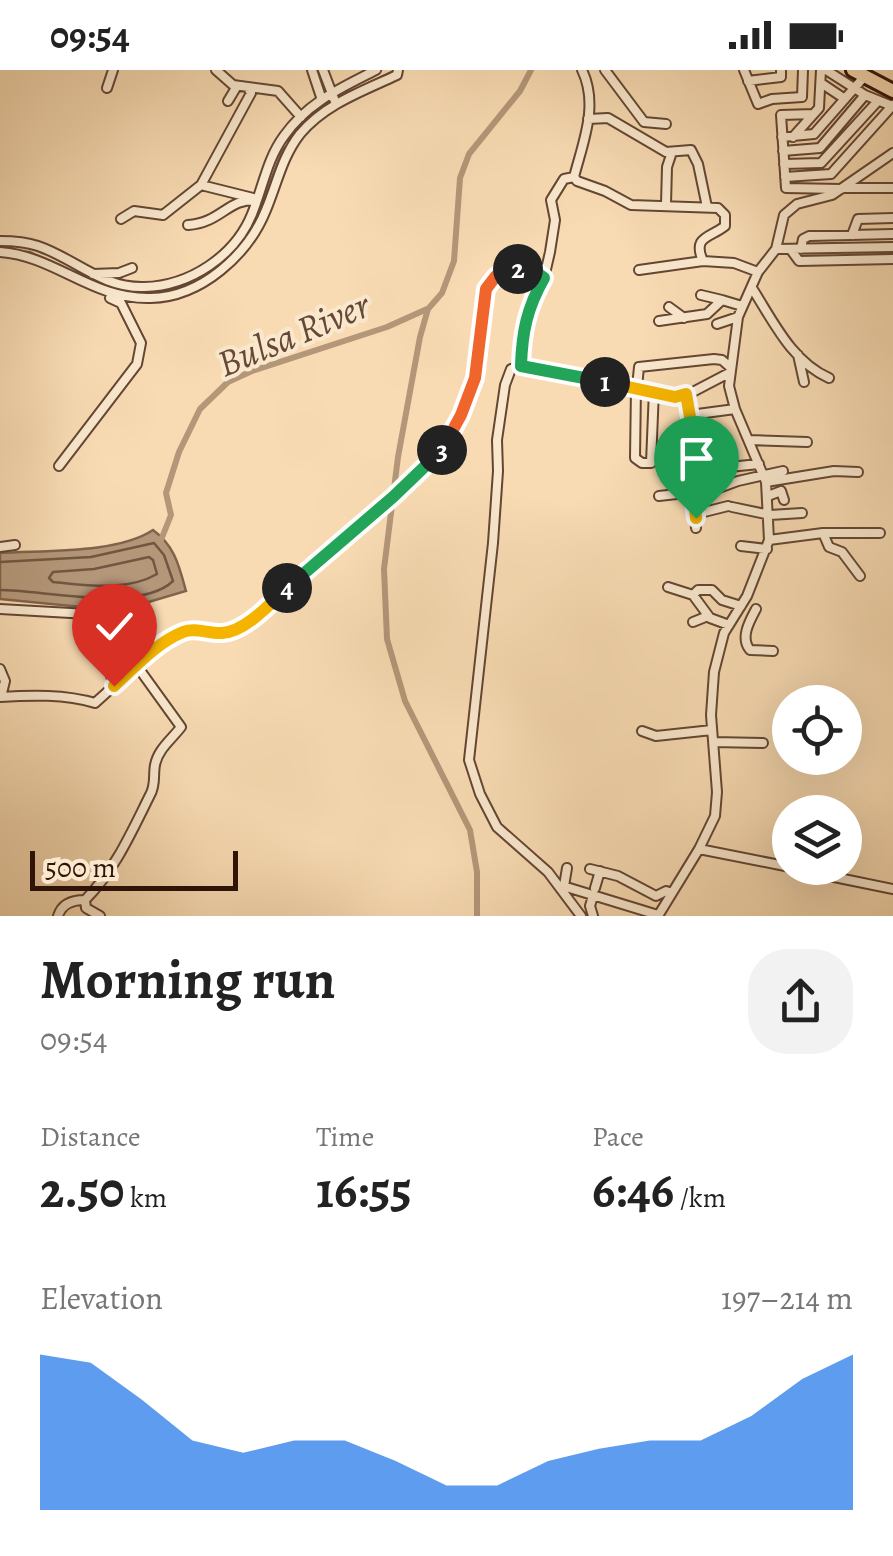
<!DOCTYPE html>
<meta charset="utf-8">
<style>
body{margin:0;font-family:Alegreya,serif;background:#f2f2f2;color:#222;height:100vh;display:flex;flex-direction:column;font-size:38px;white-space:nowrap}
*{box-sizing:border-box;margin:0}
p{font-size:32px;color:#767676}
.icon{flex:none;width:55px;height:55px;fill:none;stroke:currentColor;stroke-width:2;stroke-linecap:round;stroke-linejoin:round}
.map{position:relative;height:846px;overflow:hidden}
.details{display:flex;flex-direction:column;background:#fff;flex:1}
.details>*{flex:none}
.fabs{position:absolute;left:772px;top:615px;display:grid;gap:20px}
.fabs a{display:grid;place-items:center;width:90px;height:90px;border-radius:50%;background:#fff;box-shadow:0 10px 40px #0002;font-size:50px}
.scale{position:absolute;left:30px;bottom:25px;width:208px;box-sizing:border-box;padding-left:10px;border:5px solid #311408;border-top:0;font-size:28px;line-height:35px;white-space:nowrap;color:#311408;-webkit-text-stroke:8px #fae8ce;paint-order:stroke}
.pin{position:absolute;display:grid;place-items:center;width:85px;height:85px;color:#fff;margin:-102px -42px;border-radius:50% 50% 50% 0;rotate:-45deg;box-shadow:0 0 10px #0007}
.pin .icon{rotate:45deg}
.km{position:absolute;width:50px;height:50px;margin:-25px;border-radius:50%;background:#222;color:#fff;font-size:28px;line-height:50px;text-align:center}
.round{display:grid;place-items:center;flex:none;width:105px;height:105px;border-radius:40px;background:#f2f2f2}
.overview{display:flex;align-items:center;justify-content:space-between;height:170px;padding:0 40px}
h1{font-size:55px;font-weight:600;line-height:75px}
.figures{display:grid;grid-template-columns:repeat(3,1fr);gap:15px;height:170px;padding:10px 40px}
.figures div{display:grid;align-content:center}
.figures b{font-size:50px;font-weight:600}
.figures small{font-size:28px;font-weight:400}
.figures p{font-size:28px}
.chart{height:280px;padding:20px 40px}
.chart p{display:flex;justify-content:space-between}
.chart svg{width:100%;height:180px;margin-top:10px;fill:#1a73e8;opacity:.7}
.status{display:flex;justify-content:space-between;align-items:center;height:70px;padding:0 50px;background:#fff;direction:ltr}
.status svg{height:28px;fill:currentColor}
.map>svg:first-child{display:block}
</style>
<div class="status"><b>09:54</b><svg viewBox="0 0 49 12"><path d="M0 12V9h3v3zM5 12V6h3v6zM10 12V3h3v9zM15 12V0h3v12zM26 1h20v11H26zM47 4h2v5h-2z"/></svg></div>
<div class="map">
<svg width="893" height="846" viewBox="0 0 893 846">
<rect width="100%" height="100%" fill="#f8dbb3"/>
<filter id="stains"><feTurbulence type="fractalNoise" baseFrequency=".002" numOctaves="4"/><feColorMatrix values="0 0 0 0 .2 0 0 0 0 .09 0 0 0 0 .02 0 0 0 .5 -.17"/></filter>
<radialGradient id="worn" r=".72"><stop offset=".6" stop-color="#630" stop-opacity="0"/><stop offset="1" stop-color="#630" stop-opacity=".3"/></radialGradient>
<path fill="#b49779" stroke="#80634c" stroke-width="2.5" d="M153,460c22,16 26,36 33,61l-44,13 -40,5 -102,-10v-46c43,-3 117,1 153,-23z"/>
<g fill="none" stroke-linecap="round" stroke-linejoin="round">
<path stroke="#725640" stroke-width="2.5" d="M149,487l4,3 4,14c-31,18 -71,11 -104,8l-4,-4 4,-6 41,-3z
M0,492l91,-5 63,-14 10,12 9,26c-33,32 -129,9 -173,9"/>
<path stroke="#80634c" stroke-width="2.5" d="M318,0l7,20
M319,42l10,-10 63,-30
M16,181l14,1 16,8
M235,181l19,-26 28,-74 7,-8
M123,222c47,2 60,-6 100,-29"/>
<path stroke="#b49779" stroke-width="6" d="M161,470l10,-25 -5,-22 13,-41 21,-43 28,-27 24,-11 135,-44 40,-18
M477,846v-44l-7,-42 -65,-129 -18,-62 -3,-70 14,-112 22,-120 8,-28 14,-16 12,-32 6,-83 9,-24 51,-63 11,-21"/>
<g stroke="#634633" stroke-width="12">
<path id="minor" d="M216,0l17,15 45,6 23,26
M312,0l9,27
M323,0l13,34
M582,0c17,35 1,72 -8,107l3,4 28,10 26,14 87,3 7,7v11c-15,12 -33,10 -22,35l31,2 24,9
M605,0l39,52 22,2
M744,0l14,34 14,-5 30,-2 1,-27
M826,0l39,25 27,11
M748,11l33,-4v-7
M821,13l24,16
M107,18l6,-18
M228,31l9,-15
M813,44l-32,1 5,73 55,1
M588,49l20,-1 58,34 25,-2 7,14 9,43
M782,67l32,-3 50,-57
M793,67l26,-29 2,-38
M783,81l37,-3 45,-53
M784,94l37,-1 56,-61
M785,107l46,-3 62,-69
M201,115l52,13
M843,118h50
M666,134l1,-37 5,-15
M121,149l13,-8 29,4 38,-30 50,-92 -3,-5
M188,155c33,-2 40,-27 69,-25
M852,165l6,-16 35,-1
M0,171c12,0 26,1 38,5 38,13 63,42 106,41 46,-1 91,-31 108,-73 11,-27 15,-55 32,-78 24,-34 57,-48 92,-66
M776,179l117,-2
M801,179l2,-10 6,-3 84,-2
M791,180l8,11 94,-2
M0,182c56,4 92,48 151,46 50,-1 97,-43 115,-88 11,-26 16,-53 34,-76 25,-30 63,-43 97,-59l1,-5
M639,200l64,-9
M93,204l26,-1 13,-5
M752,218c21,33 40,74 77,90
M701,225l21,5
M669,237l15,11
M659,251l48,-7 15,-14 20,6
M717,254l21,-7
M798,285l6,27
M521,296l1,-31 6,-28 16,-29 6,-26 5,-32 -4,-20 13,-21 10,-2
M636,317l-1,71 7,5h9l3,-73
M637,317l2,-20 75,-8 8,1 8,7
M687,325l6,39 -3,31 6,63
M690,345l45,-6
M750,370l57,2
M693,376l27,-10
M59,396l78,-102 4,-21 -20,-40 -11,-5
M729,397l30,-3
M766,412l68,-11 24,1
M659,426l35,-4
M768,426l13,-5 3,9
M695,427l43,-16 45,-10
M732,437l38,8 32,-2
M696,444l32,-8
M823,463h57
M769,470l54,-7 6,14 13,5 18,24
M741,476l26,3
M0,477l15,-2
M668,517l25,8 17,23 19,7
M693,525l5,-5h14l10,10 19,6
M0,539l141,8
M756,539c-7,13 -16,29 -6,41l23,1
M693,552l15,-6
M102,588h4l8,28
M0,599l5,12 -4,16
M0,627c31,-2 65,-3 95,6l62,-56 26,-14h43l33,-21 179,-156 23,-41 14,-38 11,-88 11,-13 29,-9 18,11
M642,661l14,5 56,-6
M713,672l50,1
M699,779l91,18
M790,798l103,21
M590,799l28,7 38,20 10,-5 6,2
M563,816l95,29
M564,816l3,-18
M595,818l5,-17
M58,846c4,-13 15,-16 27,-16
M100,846l-14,-8 -1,-8c30,-30 46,-67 65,-105 6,-10 3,-20 5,-30 3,-16 17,-26 26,-38l-44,-61
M581,846l-33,-44 -51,-45 -17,-33 -11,-34 24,-217 5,-72 -1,-31 8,-55 6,-16 10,-3 133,24 21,7 12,-2 42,-22
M593,846l-3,-10 3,-10
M658,846l41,-67 16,-33 2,-24 -6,-77 3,-43 10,-39 23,-37 22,-56 -3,-58 -31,-73 -6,-23 9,-69 20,-45 18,-23 8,-34 13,-11 35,-9 61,-42"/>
</g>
<g stroke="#311408" stroke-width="18">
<path id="highway" d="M853,0l40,21"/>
</g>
<use href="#minor" stroke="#fae8ce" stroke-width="8"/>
<use href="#highway" stroke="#f8dbb3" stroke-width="12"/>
</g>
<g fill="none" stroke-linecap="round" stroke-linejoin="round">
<g stroke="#fff" stroke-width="20">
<path id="split-1" d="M605,312l70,15 11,-3 7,40 -3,31 6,53"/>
</g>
<g stroke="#fff" stroke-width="20">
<path id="split-2" d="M518,199l12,-1 14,10c-17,30 -22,54 -23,88l84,16"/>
</g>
<g stroke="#fff" stroke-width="20">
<path id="split-3" d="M442,380l19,-35 14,-37 11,-89 10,-13 22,-7"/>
</g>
<g stroke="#fff" stroke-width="20">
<path id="split-4" d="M287,518l106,-91 49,-47"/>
</g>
<g stroke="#fff" stroke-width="20">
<path id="split-5" d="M114,616c21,-19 42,-43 69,-54 13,-5 26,2 39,1 23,-1 49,-30 65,-45"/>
</g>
<use href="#split-1" stroke="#f5b400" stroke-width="12"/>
<use href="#split-2" stroke="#22a559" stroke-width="12"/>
<use href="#split-3" stroke="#f0652b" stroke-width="12"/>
<use href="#split-4" stroke="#22a559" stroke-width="12"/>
<use href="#split-5" stroke="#f5b400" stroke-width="12"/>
</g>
<g text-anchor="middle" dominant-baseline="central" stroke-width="8" stroke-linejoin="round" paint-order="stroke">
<g font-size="38" font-style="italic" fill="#654835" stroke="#fae8ce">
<text transform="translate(293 264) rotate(-23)">Bulsa River</text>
</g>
</g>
<rect width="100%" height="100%" filter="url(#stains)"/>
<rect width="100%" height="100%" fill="url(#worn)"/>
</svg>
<div class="fabs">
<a><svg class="icon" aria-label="locate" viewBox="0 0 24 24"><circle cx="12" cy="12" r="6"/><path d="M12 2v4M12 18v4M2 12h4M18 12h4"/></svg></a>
<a><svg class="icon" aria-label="layers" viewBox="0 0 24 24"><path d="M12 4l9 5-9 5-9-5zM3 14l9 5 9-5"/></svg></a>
</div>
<div class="scale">500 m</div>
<div class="pin" style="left:696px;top:448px;background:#1e9e55"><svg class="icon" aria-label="arrive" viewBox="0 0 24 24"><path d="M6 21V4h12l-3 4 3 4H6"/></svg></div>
<div class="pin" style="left:114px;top:616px;background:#d93025"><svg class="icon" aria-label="check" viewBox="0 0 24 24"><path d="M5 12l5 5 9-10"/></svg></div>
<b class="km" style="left:605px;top:312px">1</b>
<b class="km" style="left:518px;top:199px">2</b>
<b class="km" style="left:442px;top:380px">3</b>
<b class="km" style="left:287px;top:518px">4</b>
</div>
<section class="details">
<div class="overview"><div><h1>Morning run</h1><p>09:54</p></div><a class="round"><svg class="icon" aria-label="share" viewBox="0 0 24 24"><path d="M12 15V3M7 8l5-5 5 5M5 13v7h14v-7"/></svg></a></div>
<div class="figures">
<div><p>Distance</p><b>2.50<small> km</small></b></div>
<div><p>Time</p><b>16:55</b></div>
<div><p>Pace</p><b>6:46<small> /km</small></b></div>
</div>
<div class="chart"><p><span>Elevation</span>197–214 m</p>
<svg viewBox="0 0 160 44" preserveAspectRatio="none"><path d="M0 44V6L10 8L20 17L30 27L40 30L50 27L60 27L70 32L80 38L90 38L100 32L110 29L120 27L130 27L140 21L150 12L160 6V44z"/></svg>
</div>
</section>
